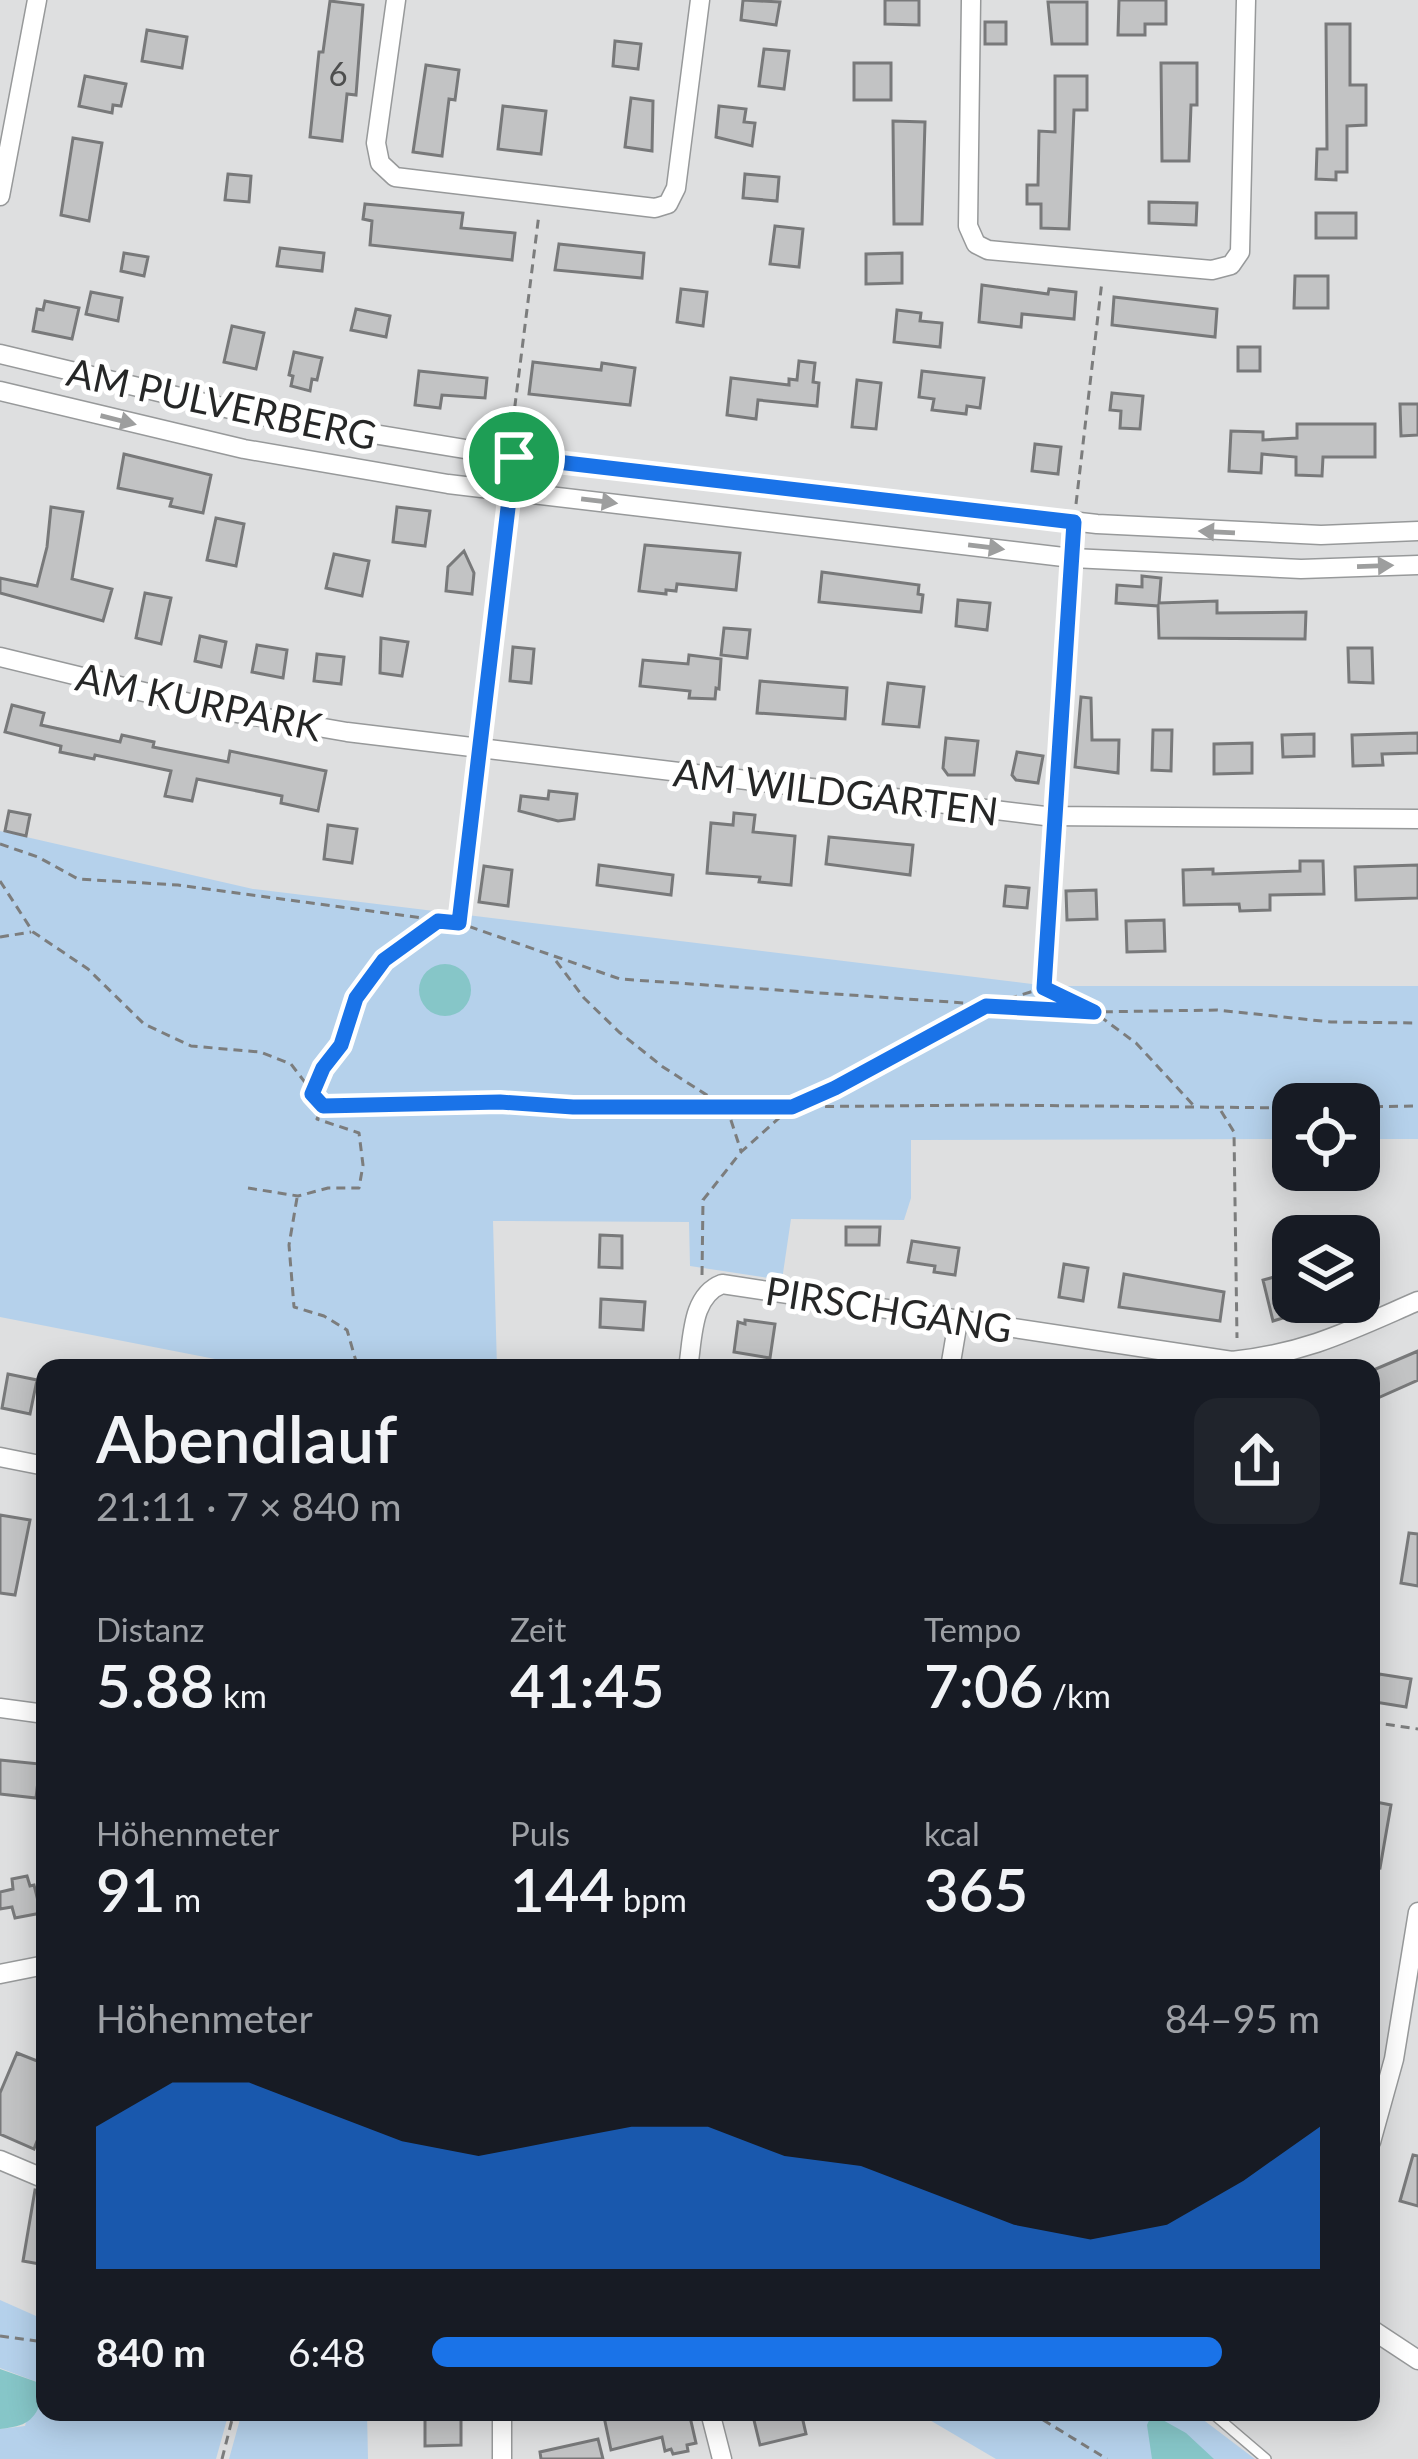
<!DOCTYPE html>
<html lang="de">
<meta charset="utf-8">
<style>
body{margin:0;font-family:Lato,sans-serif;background:#20242c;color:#f1f3f6;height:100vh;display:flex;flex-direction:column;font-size:45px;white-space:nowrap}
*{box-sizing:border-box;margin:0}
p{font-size:39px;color:#9ea1a6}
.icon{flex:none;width:66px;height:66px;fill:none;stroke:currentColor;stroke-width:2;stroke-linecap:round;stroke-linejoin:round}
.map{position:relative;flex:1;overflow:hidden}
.sheet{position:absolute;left:36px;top:1359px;width:1344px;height:1062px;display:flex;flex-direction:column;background:#171b24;border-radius:24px;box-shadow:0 6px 30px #0003}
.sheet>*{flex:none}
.controls{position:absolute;left:1272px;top:1083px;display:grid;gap:24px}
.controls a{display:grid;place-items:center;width:108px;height:108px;border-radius:24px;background:#171b24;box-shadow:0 6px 30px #0003;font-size:60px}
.pin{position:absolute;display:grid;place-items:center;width:102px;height:102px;color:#fff;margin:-51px;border:6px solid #fff;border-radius:50%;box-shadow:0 3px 12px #0007}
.round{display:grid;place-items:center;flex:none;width:126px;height:126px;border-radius:24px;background:#20242c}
.head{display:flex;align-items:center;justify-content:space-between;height:204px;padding:0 60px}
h1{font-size:66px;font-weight:600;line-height:90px}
.metrics{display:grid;grid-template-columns:repeat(3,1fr);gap:18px;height:204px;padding:12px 60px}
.metrics div{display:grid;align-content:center}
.metrics b{font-size:60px;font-weight:600}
.metrics small{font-size:33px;font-weight:400}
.metrics p{font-size:33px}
.chart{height:336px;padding:24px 60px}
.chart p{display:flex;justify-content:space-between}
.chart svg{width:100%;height:216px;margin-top:12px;fill:#1a73e8;opacity:.7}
ul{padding:0 60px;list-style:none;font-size:39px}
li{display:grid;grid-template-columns:192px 144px 1fr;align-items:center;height:90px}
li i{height:30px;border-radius:15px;background:#1a73e8}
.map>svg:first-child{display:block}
</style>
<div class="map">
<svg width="1418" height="2459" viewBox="0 0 1418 2459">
<rect width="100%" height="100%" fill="#dedfe0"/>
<path fill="#b5d1eb" d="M0,831l253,58 795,97h370v153h-59v-35h-66v35l-382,1v58l-7,22 -113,-1 -9,61 -92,-14 -1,-44 -196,-1 4,147h-236l-261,-51z
M0,2300l45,20v92h184l-13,47h-216v-30l25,-3 12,-44 -37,-14z
M242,2412h125l1,47h-139z
M916,2412h277l62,47h-259z"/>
<path fill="#86c6c8" d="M419 990a26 26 0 1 1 52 0a26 26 0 1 1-52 0Z
M0,2369l37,13 6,15c-9,25 -17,29 -43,32z
M1152,2414l34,19 28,26h-62l-5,-34z"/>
<path fill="#c2c3c4" stroke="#78797a" stroke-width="3" d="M743,0l37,2 -4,23 -35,-5z
M885,0h34v25l-34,-1z
M1119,0h47v24h-21v11h-27z
M330,1l33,4 -7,90 -9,-1 -5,47 -32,-4 9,-85h4z
M1048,2h39v42h-35z
M985,22h21v22h-21z
M1326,24h24v61h16v40l-19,1v46h-11v8l-20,-1 1,-30h10z
M147,30l40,7 -5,31 -40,-7z
M615,41l26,3 -3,25 -25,-3z
M764,49l25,2 -5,38 -25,-3z
M854,63h37v37h-37z
M1161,63h36v42h-6l-2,56h-27z
M426,65l33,5 -4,30 -6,-1 -7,57 -29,-4z
M85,76l41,8 -5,22 -8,-1 -1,8 -33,-7z
M1055,76h32v34h-13l-5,119 -28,-1v-24h-14v-19h11l1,-54 16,1z
M631,98l22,3 -1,50 -27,-4z
M503,106l43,5 -5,43 -43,-5z
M719,106l27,3 -2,13 11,1 -3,23 -36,-9z
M893,121l32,1 -3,102h-28z
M73,138l29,5 -13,78 -28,-6z
M228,174l23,2 -2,26 -24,-2z
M745,174l34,3 -2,24 -34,-3z
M1149,202l48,1 -1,22 -47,-2z
M365,204l98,9 -2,15 54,5 -3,27 -142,-15 2,-24 -9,-2z
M1316,213h40v25h-40z
M775,226l28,3 -4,38 -29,-3z
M559,244l85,9 -2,25 -87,-8z
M280,248l44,5 -2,18 -45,-5z
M124,253l24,4 -4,19 -23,-5z
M902,253v30l-36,1v-30z
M1295,276h33v32h-34z
M982,285l66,9 1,-5 27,3 -2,27 -52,-5 -1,13 -42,-5z
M681,289l26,3 -4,34 -26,-4z
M91,292l31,6 -4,23 -32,-7z
M1114,297l103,12 -2,28 -103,-12z
M45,301l34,7 -7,31 -39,-8 4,-22 6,1z
M356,309l34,7 -4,21 -35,-7z
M897,310l24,3 -1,8 22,2 -2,24 -46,-5z
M232,326l32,7 -8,36 -32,-7z
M1238,347h22v24h-22z
M294,352l28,6 -5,22 -5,-1 -2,12 -19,-5 2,-10 -4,-1z
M799,361l16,2 -2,19 6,1 -2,23 -59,-6 -2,19 -29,-4 4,-37 58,7v-6l8,1z
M533,362l68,8 1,-7 33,5 -5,37 -101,-11z
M419,371l68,7 -2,20 -43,-3 -2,13 -25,-3z
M922,371l62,7 -4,30 -13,-2 -1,8 -34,-4 2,-11 -15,-2z
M857,380l24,3 -5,46 -24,-2z
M1112,393l31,3 -3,33 -20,-1 1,-17 -11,-1z
M1400,404h18v31l-17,1z
M1297,424h78v33h-52l-1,19 -26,-1v-18l-34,-3 -1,19 -32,-2 2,-40 32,1v8l34,-2z
M1035,444l26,3 -3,27 -26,-3z
M124,454l87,21 -8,38 -33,-7 2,-7 -54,-11z
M51,507l32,5 -11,67 40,10 -9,32 -103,-28v-15l37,8 10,-39z
M397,507l33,4 -5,35 -32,-4z
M216,518l28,6 -8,42 -29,-6z
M645,545l95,8 -4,37 -59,-6 -1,7 -10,-1v4l-27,-3z
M464,551l10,22 -2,21 -26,-3 2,-24z
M334,554l35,7 -7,35 -36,-8z
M822,572l97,13 -1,9 5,1 -2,17 -102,-10z
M1142,576l19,2 -2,25 58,-2v12l89,-1 -1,27 -146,-1 -1,-32 -42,-3 1,-18 25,2z
M145,593l26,5 -10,46 -25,-6z
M958,600l32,3 -3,27 -31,-4z
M724,628l26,2 -3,28 -26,-3z
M200,636l26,6 -5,25 -26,-6z
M381,638l27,4 -6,34 -22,-3z
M257,645l30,5 -4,28 -31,-6z
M513,647l21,2 -3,34 -21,-2z
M1348,648h24l1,35 -24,-1z
M317,654l27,3 -3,27 -27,-3z
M689,655l32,4 -2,30 -3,-1 -1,11 -26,-1 1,-7 -50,-5 3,-26 45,4z
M760,681l87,7 -2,31 -88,-6z
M888,683l36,4 -5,40 -36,-3z
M1081,697l10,1 1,42h27l-1,33 -43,-6z
M12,705l32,8 -3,12 79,17 2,-7 32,7 -1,5 75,15 2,-11 96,20 -8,40 -37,-8 1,-7 -85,-17 -5,22 -27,-5 6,-25 -76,-16 -1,4 -34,-7 1,-6 -56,-14z
M1153,730h19l-1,41 -19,-1z
M1418,733v20l-36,1 1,11 -30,1 -1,-31z
M1314,734v22l-31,1 -1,-22z
M946,738l32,3 -4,34h-26l-5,-7z
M1252,743v30l-38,1v-30z
M1017,752l26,4 -5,27 -22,-3 -4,-5z
M549,791l28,3 -3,25 -16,2 -39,-10 2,-15 27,3z
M9,811l21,4 -4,21 -21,-5z
M734,813l21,2 -2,17 42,4 -4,49 -32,-3 1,-5 -53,-4 4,-50 22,2z
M328,825l29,4 -5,34 -28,-4z
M829,837l84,8 -3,30 -84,-11z
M1300,861h23l1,33 -54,1v15l-30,1 -1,-7 -55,1 -1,-35 30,-1v5l87,-3z
M599,865l74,10 -2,20 -74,-10z
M1418,865v33l-62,2 -1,-33z
M484,866l28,4 -4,36 -29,-4z
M1006,886l23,2 -2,20 -23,-2z
M1096,890l1,29 -30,1 -1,-29z
M1164,920l1,31 -38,1 -1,-31z
M846,1227h34l-1,18h-33z
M600,1235l22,1v32l-23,-1z
M912,1241l47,7 -4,27 -21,-3 1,-6 -27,-4z
M1359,1243l18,43 -18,7z
M1064,1264l24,4 -5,33 -24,-4z
M1293,1272v43l-20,6 -10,-41z
M1124,1274l100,18 -4,29 -101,-14z
M601,1299l44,3 -2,28 -43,-3z
M745,1320l30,4 -5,34 -36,-6 4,-30 7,2z
M1418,1351v29l-47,21v-30z
M8,1374l29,6 -7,34 -28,-6z
M0,1515l30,5 -15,75 -15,-2z
M1409,1533l9,1v52l-17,-3z
M1379,1674l32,5 -5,28 -31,-5z
M0,1760l40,4 -4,34 -36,-4z
M1371,1801l20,4 -11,63 -9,-1z
M27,1876l3,10 4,-1 7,28 -26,5 -3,-11 -12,2v-17l13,-3 -1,-10z
M17,2053l28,11v56l-11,29 -34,-15v-41z
M1413,2155l5,1v50l-18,-5z
M35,2190l10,2v73l-22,-4z
M425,2412h36v33l-36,1z
M603,2412h80v7l7,-2 6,26 -9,2 1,6 -15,3 -2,-5 -6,2 -3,-14 -51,13z
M752,2412h49l5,22 -46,11z
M598,2439l5,20h-62l-1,-7z"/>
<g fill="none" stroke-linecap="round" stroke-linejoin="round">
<g stroke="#97999a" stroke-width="12">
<path id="service" d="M510,491l4,-34
M1072,558l2,-36
M1211,2412l55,47"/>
</g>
<g stroke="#97999a" stroke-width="21">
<path id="minor" d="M396,0l-20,143 4,20 15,14 260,31 13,-4 8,-16 24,-188
M971,0l-3,226 8,18 12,6 224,20 19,-5 9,-13 6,-252
M0,196l37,-196
M0,354l251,60 263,43 583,67 224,11 97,-4
M0,391l244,58 204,35 624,74 229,11 117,-4
M0,657l214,52 133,23 698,84 373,3
M688,1368c5,-30 3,-72 34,-84l510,77c75,-8 119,-31 186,-60
M950,1368l8,-47
M0,1457l45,9
M0,1708l45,6
M0,1974l45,-9
M1371,2142l23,-83 24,-147
M0,2160l45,19
M1371,2329l47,31
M502,2412v47
M710,2412l12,47"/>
</g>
<path stroke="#7c7d7d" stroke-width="3" stroke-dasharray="9 6" stroke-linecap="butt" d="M511,437l28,-223
M1076,504l26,-223
M482,725l25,-211
M1056,795l15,-218
M0,844l38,13 40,22 100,6 281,38 161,56 474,33 123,-2 114,12 87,1
M0,881l33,51 55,37 56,55 47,22 69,6 31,12 32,42 177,-5 158,7 334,-3 301,3
M459,922l18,-152
M0,937l31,-5
M556,961l28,37 35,34 44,35 64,41 14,43
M1044,986l9,-152
M1046,989l48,23 42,31 59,64
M994,1003l50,-15
M312,1093l11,-25 18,-23 15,-46 28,-39 53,-38
M797,1105l188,-99
M1359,1107l59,-1
M1221,1111l13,21 3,206
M248,1188l50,8 30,-8h31l4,-23 -4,-32 -42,-14 6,-12
M297,1198l-8,47 5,62 30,9 23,14 11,38
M702,1275l1,-75 38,-48 48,-43
M1371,1722l47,7
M0,2336l45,6
M1030,2412l77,47
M222,2459l12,-47"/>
<use href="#service" stroke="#fff" stroke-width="9"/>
<use href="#minor" stroke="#fff" stroke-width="18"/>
</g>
<defs><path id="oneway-solid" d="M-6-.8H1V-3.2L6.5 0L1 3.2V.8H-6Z" transform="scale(3)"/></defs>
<g fill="#9d9e9e">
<use href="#oneway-solid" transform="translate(118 420) rotate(14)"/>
<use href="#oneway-solid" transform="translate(599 501) rotate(7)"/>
<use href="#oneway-solid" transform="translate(1217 532) rotate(-177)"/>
<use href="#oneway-solid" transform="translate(986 547) rotate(7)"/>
<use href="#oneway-solid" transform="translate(1375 566) rotate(-2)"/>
</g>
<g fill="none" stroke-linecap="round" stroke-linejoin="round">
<g stroke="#fff" stroke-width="24">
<path id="route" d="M514,457l560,65 -30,466 50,24 -108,-6 -151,82 -43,19h-219l-73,-5 -177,4 -11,-12 11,-26 18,-23 15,-47 28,-38 54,-39 21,2z"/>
</g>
<use href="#route" stroke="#1a73e8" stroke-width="15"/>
</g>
<g text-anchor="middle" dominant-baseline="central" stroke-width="10" stroke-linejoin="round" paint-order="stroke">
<g font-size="33" fill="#4d4e4e">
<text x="338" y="73">6</text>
</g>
<g font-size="39" fill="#262727" stroke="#fff">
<text transform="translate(222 403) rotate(12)">AM PULVERBERG</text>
<text transform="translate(199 701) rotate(12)">AM KURPARK</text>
<text transform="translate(836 791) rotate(7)">AM WILDGARTEN</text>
<text transform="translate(889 1309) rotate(9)">PIRSCHGANG</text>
</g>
</g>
</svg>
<div class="controls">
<a><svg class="icon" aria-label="locate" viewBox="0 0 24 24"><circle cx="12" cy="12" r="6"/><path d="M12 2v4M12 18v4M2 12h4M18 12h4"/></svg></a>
<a><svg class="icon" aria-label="layers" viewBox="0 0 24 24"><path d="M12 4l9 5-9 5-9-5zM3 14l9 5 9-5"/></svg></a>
</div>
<div class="pin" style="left:514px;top:457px;background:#1e9e55"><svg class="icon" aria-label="arrive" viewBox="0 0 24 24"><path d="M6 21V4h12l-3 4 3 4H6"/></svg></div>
<section class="sheet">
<div class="head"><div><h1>Abendlauf</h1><p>21:11 · 7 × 840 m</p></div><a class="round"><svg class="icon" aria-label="share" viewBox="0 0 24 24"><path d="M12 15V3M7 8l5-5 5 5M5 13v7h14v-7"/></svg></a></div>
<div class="metrics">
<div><p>Distanz</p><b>5.88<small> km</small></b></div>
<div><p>Zeit</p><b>41:45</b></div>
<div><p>Tempo</p><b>7:06<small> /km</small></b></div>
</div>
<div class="metrics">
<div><p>Höhenmeter</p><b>91<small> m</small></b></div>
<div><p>Puls</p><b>144<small> bpm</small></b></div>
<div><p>kcal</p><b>365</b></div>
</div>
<div class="chart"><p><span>Höhenmeter</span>84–95 m</p>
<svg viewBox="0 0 160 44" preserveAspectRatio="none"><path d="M0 44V15L10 6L20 6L30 12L40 18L50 21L60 18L70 15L80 15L90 21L100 23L110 29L120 35L130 38L140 35L150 26L160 15V44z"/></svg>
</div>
<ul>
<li><b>840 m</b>6:48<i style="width:89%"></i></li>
</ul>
</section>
</div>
